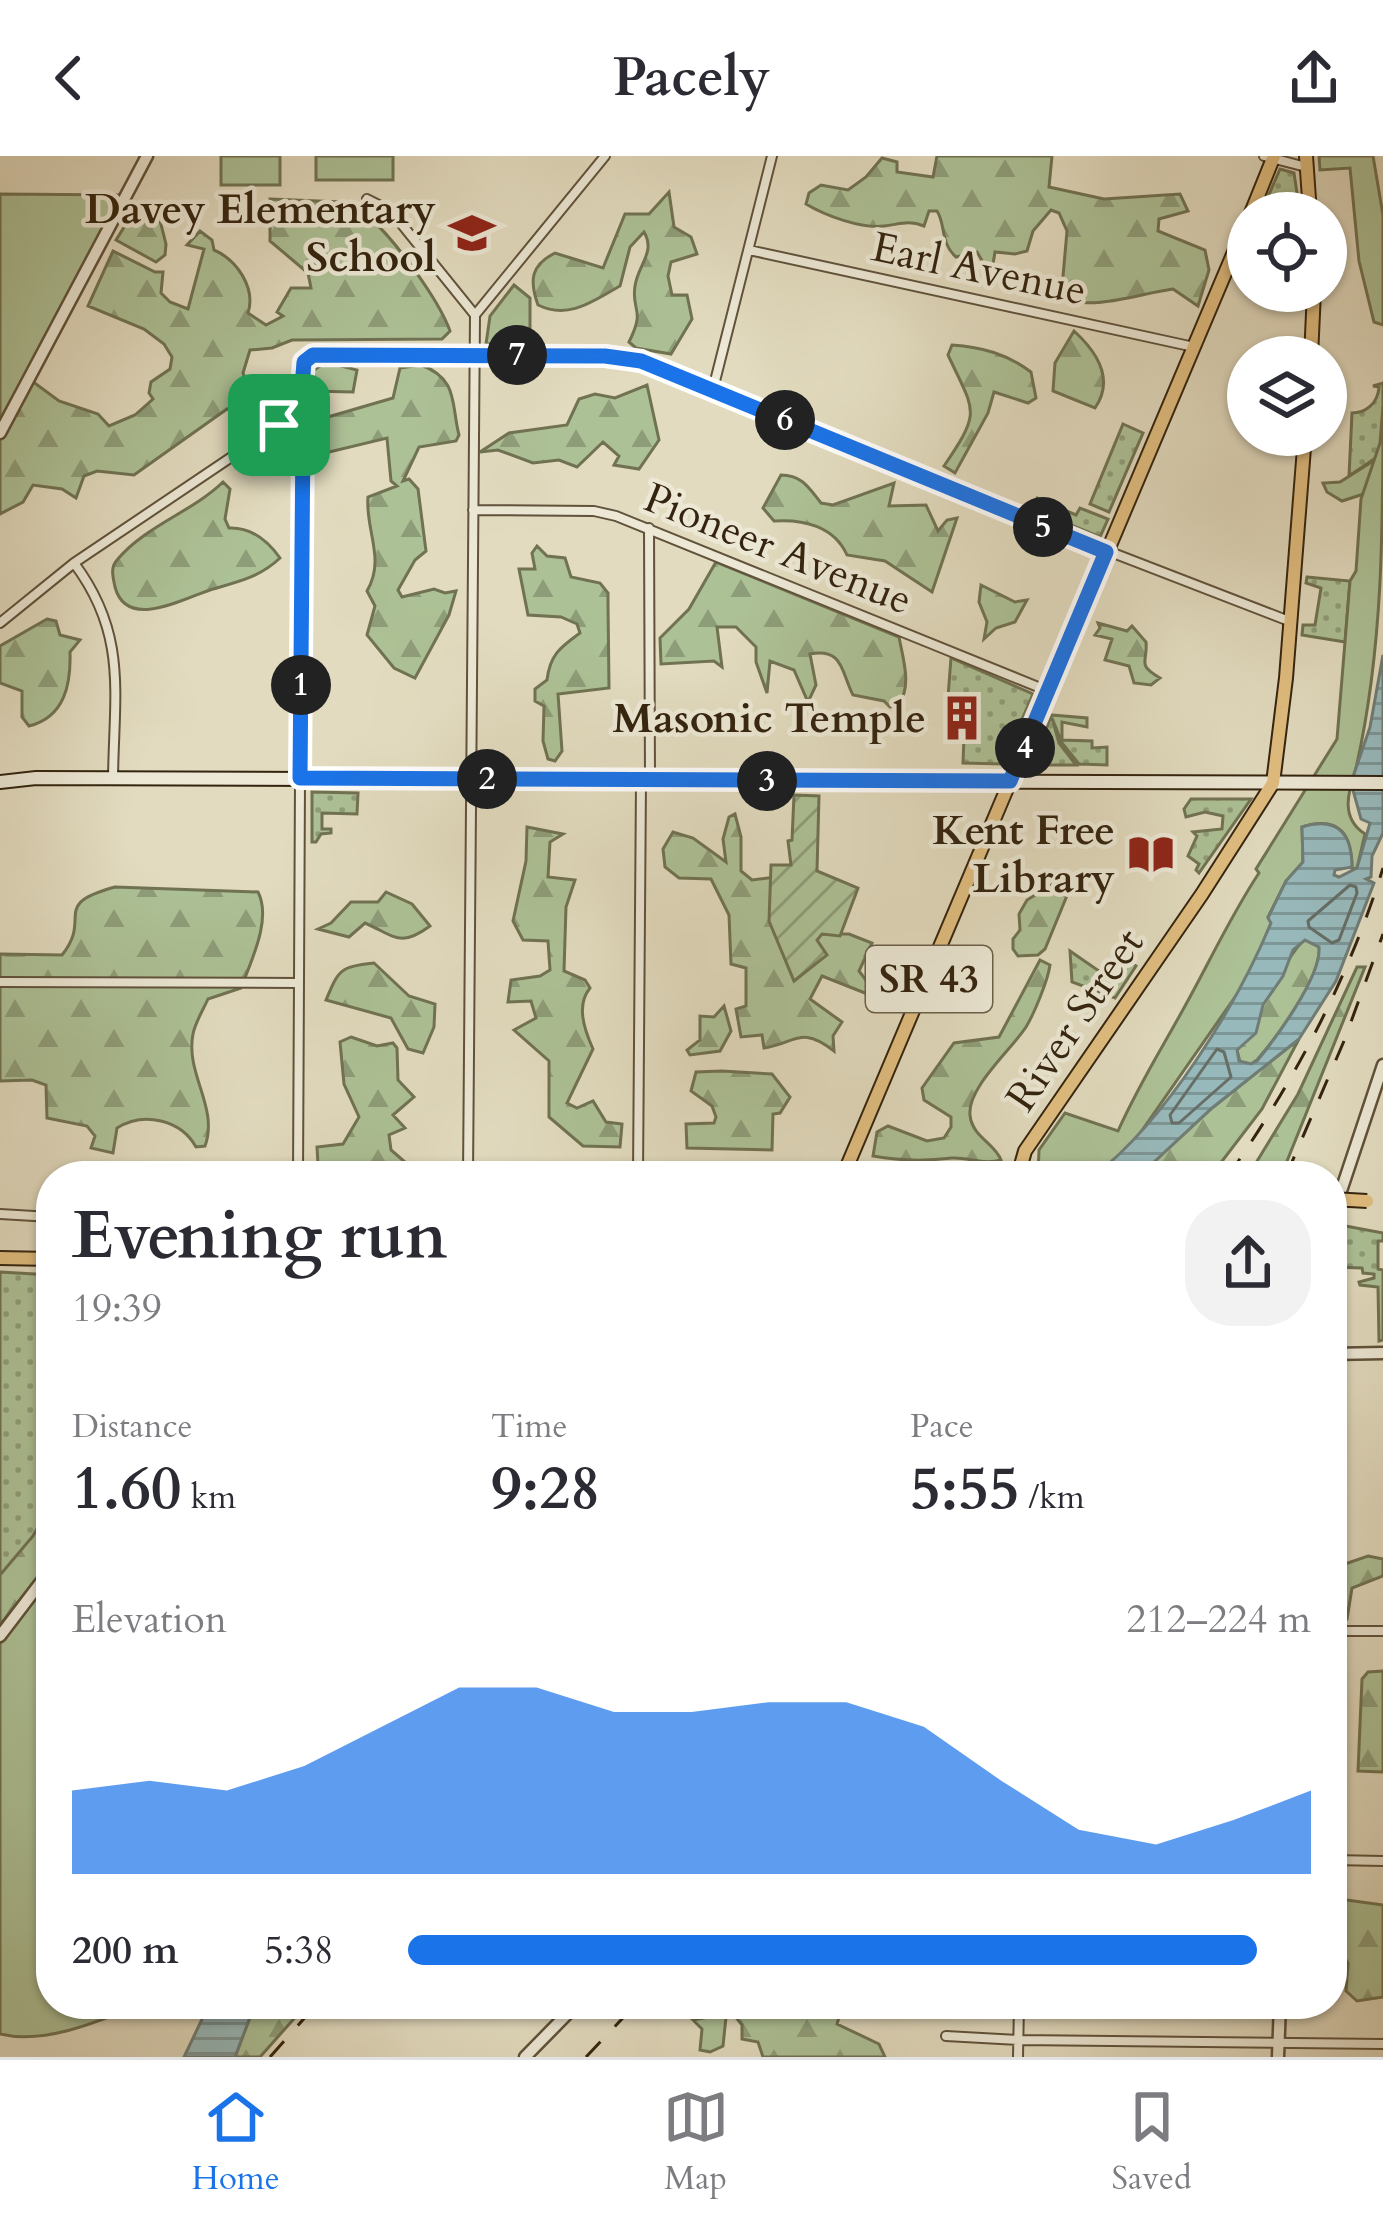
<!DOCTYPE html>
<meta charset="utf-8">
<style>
body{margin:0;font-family:Cardo,serif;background:#f2f2f3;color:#2b2b33;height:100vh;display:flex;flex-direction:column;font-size:45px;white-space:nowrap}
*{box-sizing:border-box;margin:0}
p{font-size:39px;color:#7c7c81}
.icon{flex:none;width:66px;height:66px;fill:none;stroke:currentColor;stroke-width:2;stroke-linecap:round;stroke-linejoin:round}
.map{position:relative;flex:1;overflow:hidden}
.drawer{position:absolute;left:36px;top:1005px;width:1311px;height:858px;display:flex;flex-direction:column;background:#fff;border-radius:48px;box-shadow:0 3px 9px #0004}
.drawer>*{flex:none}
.fabs{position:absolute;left:1227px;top:36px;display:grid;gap:24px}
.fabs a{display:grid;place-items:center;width:120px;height:120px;border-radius:50%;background:#fff;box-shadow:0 3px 9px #0004;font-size:60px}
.pin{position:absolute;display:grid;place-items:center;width:102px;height:102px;color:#fff;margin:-51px;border-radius:24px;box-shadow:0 6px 18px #0006}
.km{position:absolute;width:60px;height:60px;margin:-30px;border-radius:50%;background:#222;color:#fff;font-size:33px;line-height:60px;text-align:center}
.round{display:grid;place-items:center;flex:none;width:126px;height:126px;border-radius:48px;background:#f2f2f3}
.summary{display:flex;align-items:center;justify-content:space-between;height:204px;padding:0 36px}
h1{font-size:66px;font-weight:600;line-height:90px}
.stats{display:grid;grid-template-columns:repeat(3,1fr);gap:18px;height:204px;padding:12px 36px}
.stats div{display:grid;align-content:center}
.stats b{font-size:60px;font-weight:600}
.stats small{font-size:33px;font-weight:400}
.stats p{font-size:33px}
.chart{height:336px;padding:24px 36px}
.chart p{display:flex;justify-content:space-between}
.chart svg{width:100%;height:216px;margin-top:12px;fill:#1a73e8;opacity:.7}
ul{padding:0 36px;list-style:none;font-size:39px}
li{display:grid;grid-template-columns:192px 144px 1fr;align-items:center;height:90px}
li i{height:30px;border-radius:15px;background:#1a73e8}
header{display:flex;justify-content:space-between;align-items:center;height:156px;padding:0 36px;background:#fff;font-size:54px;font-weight:600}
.dock{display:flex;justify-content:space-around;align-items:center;height:168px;border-top:3px solid #e1e1e2;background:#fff;font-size:33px;color:#7c7c81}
.dock a{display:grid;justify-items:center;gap:6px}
.dock .on{color:#1a73e8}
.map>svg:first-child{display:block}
</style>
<header><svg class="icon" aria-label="back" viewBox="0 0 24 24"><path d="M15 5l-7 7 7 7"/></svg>Pacely<svg class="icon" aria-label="share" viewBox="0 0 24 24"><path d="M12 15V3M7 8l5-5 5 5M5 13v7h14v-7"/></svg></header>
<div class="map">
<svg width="1383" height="1901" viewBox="0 0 1383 1901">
<defs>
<pattern id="grass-dots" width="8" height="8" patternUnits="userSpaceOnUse" patternTransform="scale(3)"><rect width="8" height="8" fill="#adc196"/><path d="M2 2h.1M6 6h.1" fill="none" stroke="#8e9d79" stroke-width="1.8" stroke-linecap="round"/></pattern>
<pattern id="forest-firs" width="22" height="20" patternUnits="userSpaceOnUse" patternTransform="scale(3)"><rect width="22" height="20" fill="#adc196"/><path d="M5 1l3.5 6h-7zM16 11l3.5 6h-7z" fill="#8e9d79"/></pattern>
<pattern id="garden-furrows" width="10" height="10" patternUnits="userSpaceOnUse" patternTransform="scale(3)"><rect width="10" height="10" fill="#adc196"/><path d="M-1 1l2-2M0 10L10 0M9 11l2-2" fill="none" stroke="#8e9d79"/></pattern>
<pattern id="water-rules" width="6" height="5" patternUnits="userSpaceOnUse" patternTransform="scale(3)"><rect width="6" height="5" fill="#98b9bb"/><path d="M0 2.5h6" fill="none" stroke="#7d9696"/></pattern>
</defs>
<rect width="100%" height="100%" fill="#e2dbbf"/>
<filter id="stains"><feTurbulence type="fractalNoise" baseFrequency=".00167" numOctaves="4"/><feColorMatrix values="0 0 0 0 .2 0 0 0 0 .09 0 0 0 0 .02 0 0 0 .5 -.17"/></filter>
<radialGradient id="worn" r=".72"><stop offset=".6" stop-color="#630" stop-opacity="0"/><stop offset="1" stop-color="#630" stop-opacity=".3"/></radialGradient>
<path fill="url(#grass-dots)" stroke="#707252" stroke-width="3" d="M1280,13l14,4 6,40h-19l-17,-7z
M1383,227v70l-34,23 3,-63c13,0 26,-9 27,-26l-6,-1z
M1123,268l20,9 -34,79 -19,-8z
M1037,342l39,17 4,-7 28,11 -8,18 -70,-29z
M1307,421l43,4 -5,61 -43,-7 1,-10h12l6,-37 -15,-5z
M951,502l82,36 -30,70 -40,-1 1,-26h9l4,-21h-4v-17l-25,-2z
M1052,559l35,3v9l-25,-5v18l30,1v7l15,-1v18l-28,-1 -17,-21 -10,-25 7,25 17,22h-46z
M312,636l46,1 -1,21 -35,-1v16h9v4l-10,1 -5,8h-4z
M1191,643h60l-52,74 -3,-3 3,-6 -11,-8 9,-20 -4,-4 29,-3 1,-13 -18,-4 -19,5 -2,-8z
M1070,795l39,27 14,-20 13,8 -21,32 -43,-16z
M1335,1068l48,9v8h-5v28l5,1v70l-4,1 -1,-54 -18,-2 -1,-3 15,-4v-4l-11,-1 -1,-5 -30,-1z
M0,1116l51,3v285l-51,67z"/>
<path fill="url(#forest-firs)" stroke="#707252" stroke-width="3" d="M937,0h115l-3,31 55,12 76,-5 8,17 -29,8 -1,12 47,19 4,20 -11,36 -25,-17c-36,5 -76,21 -112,10l6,-68 -8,-18 -8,-3 -18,21 -6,20 -12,3 -20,-2 -4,24 -14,-24 -21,5c-16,-14 -10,-32 -19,-46h-8l-5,15c-16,-6 -23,-2 -40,0 -22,3 -58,-10 -78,-22l3,-11 12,-8 27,5 18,-13 16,-19 15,4v10l36,5z
M669,36l5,35 17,10 6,17 -26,8 -3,14 4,19h15l5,24 -21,35 -35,-6 -7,-6c17,-34 2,-30 6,-56 3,-21 21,-34 9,-54l-14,15 -10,39c-27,15 -51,34 -82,19 -9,-25 -7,-40 17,-52l48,15 22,-54h24z
M270,43l72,3 11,17 17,-1c25,22 69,82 80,113l-8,8 -150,1 -20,8 -22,2 -7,23 6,15 16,5 7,7 -6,21 -39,-12 -93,66 -37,-4 -13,5 -8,22 -14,-9 -29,-4 -10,17 -23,12v-74l32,-59 27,20 39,13 11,12 26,-11 18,-16 -4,-6 2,-11 19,-13 2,-12 -8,-13 -20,-15 -56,-23 25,-55 42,21h8l-2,21 9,9 18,7 16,-60 -17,-4 13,-14 12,9 2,10c23,10 42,38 34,63l18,12 17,-9 -6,-4 14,-24h20l-3,-15 -38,-32z
M148,54l10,3 8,31 -1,11 -9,7 -40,-22 17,-27z
M1074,175c23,21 41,48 21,77l-42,-17 2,-28z
M952,189c30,2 55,9 79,27l5,26 -8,5 -34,-11 -6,21 -33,60 -11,-7c38,-56 31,-53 4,-111z
M326,206l31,8 -4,22 -44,-1 2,-19z
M421,209c38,14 30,40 38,70l-3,6 -37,6 -16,34 6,-2 9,10 8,62 -11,9 -17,30 4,7 32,-8 11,4 11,-2 -7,24 -34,63 -21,-10 -27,-33 8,-29 -8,-15c19,-32 -2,-61 1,-94l29,-11 -6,-5 -4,-43 -66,16 -3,-11 3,-24 72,-21 7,-30z
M647,229l12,55 -20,29 -25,-4 5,-9 -16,-14 -26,25 -18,-7 -26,3 -35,-13 -18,2 29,-19 58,-8 12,-26 16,-5 20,4z
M1378,302l-8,34 -28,9 -15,-9 -4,-9 17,-1z
M781,319c21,0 28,13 40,28l12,2 61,-22 -5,23 37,-1 12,26 9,-11 10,-2 -25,74 -47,-31 -38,-6c-13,-29 -44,-36 -73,-34l-11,-13z
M223,326l7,7 -5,30 4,9c22,-1 39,13 51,30 -20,19 -42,24 -67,31 -27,8 -86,43 -98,-2 -2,-10 -5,-19 2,-27 28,-34 75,-48 106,-78z
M537,390l10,10 18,2 6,19 29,6 8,10v11l1,84 -51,6 4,57 -7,10 -7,-2 -5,-18 1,-35 -9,-5v-12l12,-9c3,-26 14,-33 33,-47l-3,-9 -16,-7 -33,-2 -9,-46h16l-3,-16z
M716,406l183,75c4,22 13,48 0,67l-9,3 -6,-6 -31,-6c-12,-23 -9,-47 -43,-41l6,31 -8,17 -14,-32 -24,-9 -3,32 -11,-31v-15l-20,-20h-19l5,40 -8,-6 -53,3 -1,-26 29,-29z
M981,429l34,17 12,-2 -12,22 -19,6 -12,11 3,-17 -8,-20z
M47,463l9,2 4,14 20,5 -10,12c1,32 -5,65 -41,74l-7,-9v-26l-22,-8v-37z
M1098,467l29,8 5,-5 14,16c2,21 -10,22 14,36l-9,7 -17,-2 -5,-17 -24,-6 7,-21 -17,-4 5,-7z
M735,658l6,23v34l11,9 65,-8 -1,68 5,-6h28l23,9 -13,28 16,21 -5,3 -48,-19 -12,23 32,23 -9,14 1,15c-33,-26 -38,-8 -70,-3l-2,-13 -21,2 -5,-28 10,-3v-38l-15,-4 -2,-49 -18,-36 -32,-1 -14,-11 -2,-18 10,-17 20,6 33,24 -3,-23 6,-22z
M527,671l36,7 -13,8 -2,35 27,3 -9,27 -2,64 21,9 5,8c-14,17 -6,41 3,61l-26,54 10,5 16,-7 13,21 16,2 -2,23 -37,-1 -34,-29v-56l-35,-31 22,-12 -5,-17 -23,1 3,-22 29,-4 10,-6 -2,-29 -25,-1 -10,-19 13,-60z
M1061,723l12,2 -28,68 -7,6 -20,1 -5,-7v-10l7,-9 -1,-16 8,-14z
M115,731l143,5c14,27 -7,69 -17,96l-33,11c-5,11 -13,24 -15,35 -8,40 26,73 12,112l-9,1c-15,-27 -52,-36 -79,-19l-4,25 -22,-5 4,-12 -8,-10 -40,-8 -1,-33 -14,-5 -32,1v-127l62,1c31,-38 -13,-50 53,-68z
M386,736l26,12 18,22c-30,22 -35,10 -65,-3l-16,14 -31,-8 13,-6 20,-21h27z
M1305,784l14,7c3,29 -43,91 -62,113l-6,4 -11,-2 -3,-12c15,-22 53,-102 68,-110z
M1040,804l10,5c-2,15 -16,49 -24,62 -15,23 -59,61 -56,88 2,22 25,28 31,45 -17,5 -34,-3 -49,-2 -24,3 -52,3 -79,-2l4,-24 11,-6 39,15 17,-3 7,-11v-10l-27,-17 -2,-12 32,-45 45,-6z
M374,807l35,33 26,8 -1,23 -11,26 -15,-4 -17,-31 -65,-18c13,-31 14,-33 48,-37z
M1357,811h8l-84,209h-33l50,-82z
M724,850l7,25 -11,20 -30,4 -3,-5 13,-10v-24l14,1z
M351,881l26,9 16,-3 4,5 1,32 16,17 -21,18 12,13 -16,7 2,15 15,13h29v13h-109l-8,-12 -1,-17 26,-3 16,-27 -15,-33 -4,-42z
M1299,883l-37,70 -49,64 -70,-1 69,-64z
M722,915l50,3 18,23 -10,16 -7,1 -1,36 -85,-2 -1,-24 28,-1 2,-6 -4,-11 -21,-15 5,-19z
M51,1348v56l-51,65v-50l33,-39z
M1368,1400l15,3v17l-31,12 -5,31h-15l1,-51z
M1383,1515v101l-25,-1 4,-92 6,-7z
M1332,1742l51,7v92l-26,4 -11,-10 2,-28 -16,-24z
M255,1848h52l-47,53h-25z
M720,1848h123l-6,20 42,20 6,13h-122l-5,-15 -16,-3v-14l-7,-9 -9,1 -3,29 -13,6 -10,-2 2,-21 -9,-9 15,-3z"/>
<path fill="#adc196" stroke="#707252" stroke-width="3" d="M221,0h59v29h-59z
M316,0h77v24h-77z
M1319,0h54l10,59v110l-9,-3 -15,-61 -9,-93 -30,2z
M0,38l123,1 -123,225z
M514,129l16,13v46h-44l4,-28z
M1383,250c0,123 0,244 -27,362 -8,24 -16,50 9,66l-8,34 -5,1c0,-33 -11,-54 -50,-42l1,35 -17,19 -18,36 3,6 -22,54 -120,172 -35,27h-56l1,-26 26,-37 53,18c21,-47 43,-81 67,-125 25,-45 46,-91 74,-133l-3,-4 81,-130 13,-158 6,-10 5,-72 19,-56z
M51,1421v427h91c-42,17 -97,41 -142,30v-390z"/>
<path fill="url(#garden-furrows)" stroke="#707252" stroke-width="3" d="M794,639l25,1 -2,75 41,17 -18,48 -18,-2 -5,6 10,15 -33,26 -25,-60 2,-56h20l-3,-24 4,-1z"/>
<path fill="url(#water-rules)" stroke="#707d76" stroke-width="3" fill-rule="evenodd" d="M1383,499v178l-11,23 -1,21 -5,2 8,4 -38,98 -37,58 -87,69 -73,68h-45c72,-56 142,-169 177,-253l-3,-5 18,-37 17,-19 -1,-35c37,-11 50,8 50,40l-17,3 -1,5 5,2 18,-9 13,-45 -9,-4 -10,-36 19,-56zM1305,784l14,7c3,29 -43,91 -62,114l-6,3 -12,-3 -2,-11 19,-17 7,-28 20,-29 10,-26z
M205,1848h50l-20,53h-51l20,-42z"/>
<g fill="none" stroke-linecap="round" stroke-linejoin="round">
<path stroke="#666e65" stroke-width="3" d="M1350,729l6,2 1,6 -18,47 -7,3 -23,-16 -1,-6z
M1217,893l7,3 7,25 -52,46h-7l-2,-8z"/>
<g stroke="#60523b" stroke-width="12">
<path id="minor" d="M1264,0l42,11
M367,43l24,12 84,104
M749,94l445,97
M713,233l59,-233
M473,354l121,1 22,5 432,175
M649,372l1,251
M74,407c54,72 40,131 39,215
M0,467l74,-60 205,-138 21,-31
M0,826l298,1
M638,1019l3,-393
M298,1020l4,-789 6,-30 297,-1 36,5 304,127 344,133
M468,1020l7,-861 130,-159
M0,1058l51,3
M1332,1475h51
M1332,1704l51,1
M946,1880l73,4 364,4
M1018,1901l1,-53"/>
</g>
<g stroke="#60523b" stroke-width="15">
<path id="tertiary" d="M0,277l147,-277
M1332,1062l51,-153
M1332,1198l51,-1
M0,1480l51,-67
M525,1901l52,-53
M1278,1901l2,-53"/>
</g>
<g stroke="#34240f" stroke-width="16">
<path id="secondary" d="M0,626l36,-4 1347,5"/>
</g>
<g stroke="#34240f" stroke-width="16">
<path id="primary" d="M1306,0l4,57
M1251,57l23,-57
M1311,201l3,-66
M610,1020l81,-3 96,3
M843,1020l405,-957
M1018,1020l7,-25 177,-257 71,-111 13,-105 19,-243
M0,1102l51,1"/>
</g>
<use href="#minor" stroke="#ece8d5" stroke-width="8"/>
<use href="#tertiary" stroke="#ece8d5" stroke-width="10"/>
<use href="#secondary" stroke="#ece8d5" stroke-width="12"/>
<use href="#primary" stroke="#e1be80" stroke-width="12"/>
<path stroke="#34240f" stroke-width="3" stroke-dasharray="21 21" stroke-linecap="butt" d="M1228,1020c66,-94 121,-198 155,-308
M1286,1020l58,-135 39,-107
M270,1901l47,-53
M586,1901l50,-53"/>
<g stroke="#34240f" stroke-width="16" stroke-linecap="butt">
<path id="primary-bridge" d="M1332,1043l35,2"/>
</g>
<use href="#primary-bridge" stroke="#e1be80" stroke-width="12"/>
</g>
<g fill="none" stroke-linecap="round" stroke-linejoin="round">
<g stroke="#fff" stroke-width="24">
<path id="route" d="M313,199l292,1 36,5 465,191 -96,229 -710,-3 3,-344 -7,-9h-17l23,-38 2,-25z"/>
</g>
<use href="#route" stroke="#1a73e8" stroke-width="15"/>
</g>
<defs>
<g id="school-bare" transform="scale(3.6)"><path d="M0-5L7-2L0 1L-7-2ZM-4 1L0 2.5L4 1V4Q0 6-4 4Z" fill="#8f2418" stroke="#ece8d5" stroke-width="2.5" paint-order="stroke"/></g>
<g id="building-bare" transform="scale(3.6)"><path d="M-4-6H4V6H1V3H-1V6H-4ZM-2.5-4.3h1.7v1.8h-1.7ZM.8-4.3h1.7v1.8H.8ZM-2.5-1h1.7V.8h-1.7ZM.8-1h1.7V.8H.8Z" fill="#8f2418" stroke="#ece8d5" stroke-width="2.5" paint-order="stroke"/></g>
<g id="library-bare" transform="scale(3.6)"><path d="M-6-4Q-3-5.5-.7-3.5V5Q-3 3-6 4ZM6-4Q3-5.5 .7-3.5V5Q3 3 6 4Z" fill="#8f2418" stroke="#ece8d5" stroke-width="2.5" paint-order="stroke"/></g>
</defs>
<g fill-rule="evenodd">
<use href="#school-bare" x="472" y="77"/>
<use href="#building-bare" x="962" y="562"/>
<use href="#library-bare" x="1151" y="698"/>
</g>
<g text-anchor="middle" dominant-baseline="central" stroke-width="9" stroke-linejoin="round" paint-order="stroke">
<rect fill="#ece8d5" stroke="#6b5f4a" stroke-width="3" x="866" y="790" width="126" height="66" rx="9"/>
<g font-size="39" font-weight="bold" fill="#34240f">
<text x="929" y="823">SR 43</text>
</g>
<g font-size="42" font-weight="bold" fill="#34240f" stroke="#ece8d5" text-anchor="end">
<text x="436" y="53">Davey Elementary<tspan x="436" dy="48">School</tspan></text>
<text x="926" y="562">Masonic Temple</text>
<text x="1115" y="674">Kent Free<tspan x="1115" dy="48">Library</tspan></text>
</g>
<g font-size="42" fill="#34240f" stroke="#ece8d5">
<text transform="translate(979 113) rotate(12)">Earl Avenue</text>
<text transform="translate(778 393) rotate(22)">Pioneer Avenue</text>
<text transform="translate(1075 864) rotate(-56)">River Street</text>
</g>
</g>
<rect width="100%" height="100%" filter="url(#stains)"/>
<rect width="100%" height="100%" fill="url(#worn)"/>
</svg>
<div class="fabs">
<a><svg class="icon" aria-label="locate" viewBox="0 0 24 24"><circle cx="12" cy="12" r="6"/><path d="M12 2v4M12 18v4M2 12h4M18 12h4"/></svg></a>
<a><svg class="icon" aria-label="layers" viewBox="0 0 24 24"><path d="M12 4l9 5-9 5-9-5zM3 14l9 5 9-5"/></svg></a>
</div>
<div class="pin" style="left:279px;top:269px;background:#1e9e55"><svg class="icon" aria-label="arrive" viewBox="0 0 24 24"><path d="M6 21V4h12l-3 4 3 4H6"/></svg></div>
<b class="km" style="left:301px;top:529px">1</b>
<b class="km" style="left:487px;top:623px">2</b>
<b class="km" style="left:767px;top:625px">3</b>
<b class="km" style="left:1025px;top:592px">4</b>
<b class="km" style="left:1043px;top:371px">5</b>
<b class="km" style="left:785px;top:264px">6</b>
<b class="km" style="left:517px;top:199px">7</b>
<section class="drawer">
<div class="summary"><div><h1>Evening run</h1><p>19:39</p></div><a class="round"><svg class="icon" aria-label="share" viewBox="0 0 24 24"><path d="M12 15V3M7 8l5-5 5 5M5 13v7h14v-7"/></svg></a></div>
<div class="stats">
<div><p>Distance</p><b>1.60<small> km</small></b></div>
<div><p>Time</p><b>9:28</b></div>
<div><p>Pace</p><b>5:55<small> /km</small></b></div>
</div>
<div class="chart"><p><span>Elevation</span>212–224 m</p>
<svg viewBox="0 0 160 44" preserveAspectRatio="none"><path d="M0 44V27L10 25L20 27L30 22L40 14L50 6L60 6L70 11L80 11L90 9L100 9L110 14L120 25L130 35L140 38L150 33L160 27V44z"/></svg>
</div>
<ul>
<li><b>200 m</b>5:38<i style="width:94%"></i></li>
</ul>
</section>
</div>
<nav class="dock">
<a class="on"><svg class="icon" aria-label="home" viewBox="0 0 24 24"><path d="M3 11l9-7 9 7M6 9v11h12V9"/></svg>Home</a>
<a><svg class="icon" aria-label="map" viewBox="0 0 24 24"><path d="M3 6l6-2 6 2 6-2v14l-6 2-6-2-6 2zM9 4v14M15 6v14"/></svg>Map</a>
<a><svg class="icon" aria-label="saved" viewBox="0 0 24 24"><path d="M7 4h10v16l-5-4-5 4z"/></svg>Saved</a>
</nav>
